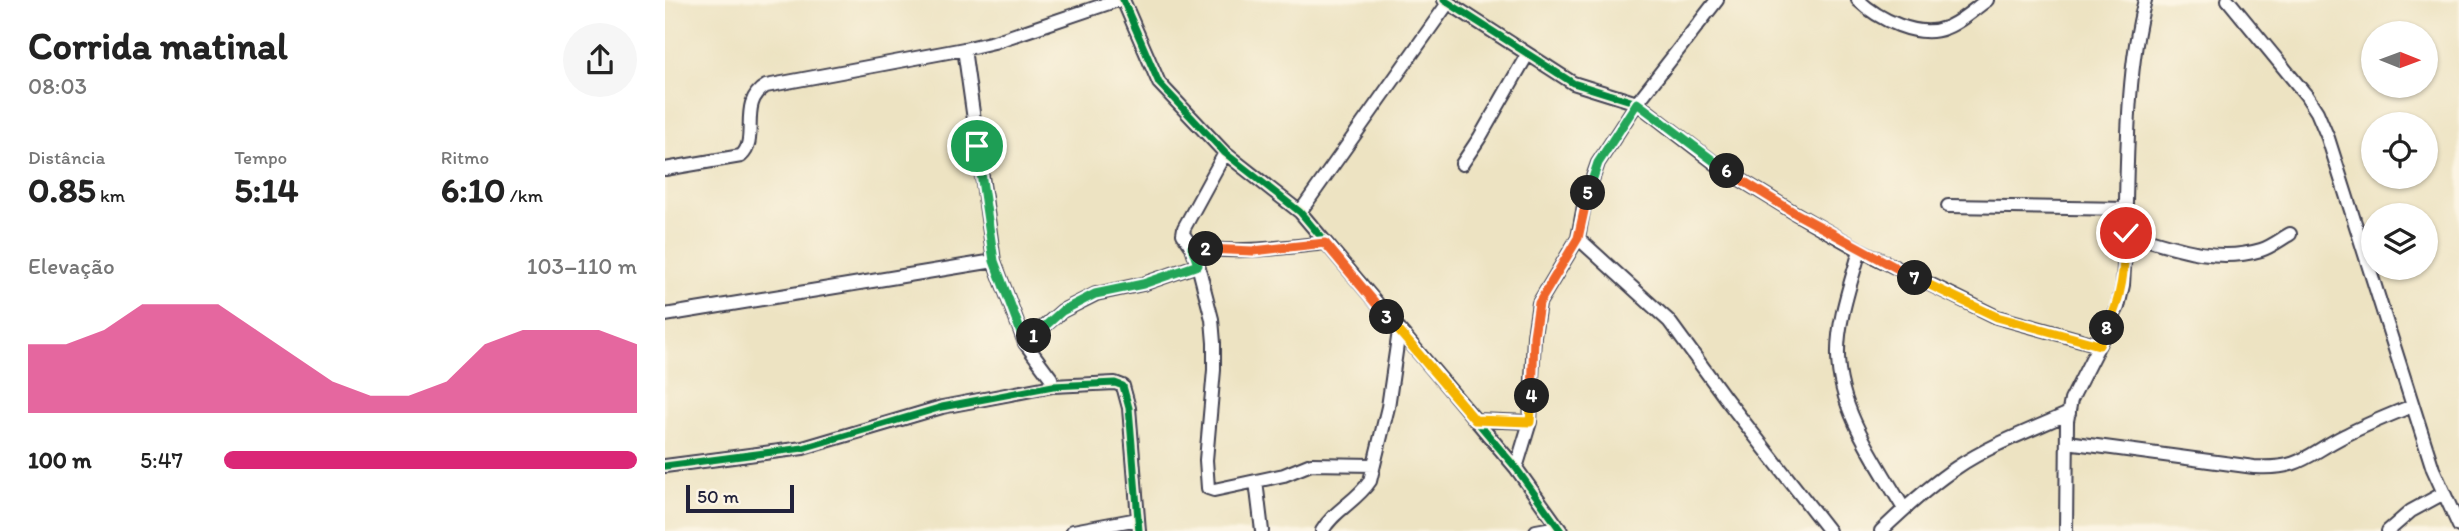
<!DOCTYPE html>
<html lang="pt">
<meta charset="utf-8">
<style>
body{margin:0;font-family:Itim,sans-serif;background:#f6f6f6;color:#222;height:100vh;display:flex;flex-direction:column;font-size:26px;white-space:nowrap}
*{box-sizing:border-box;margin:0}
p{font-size:23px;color:#767676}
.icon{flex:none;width:38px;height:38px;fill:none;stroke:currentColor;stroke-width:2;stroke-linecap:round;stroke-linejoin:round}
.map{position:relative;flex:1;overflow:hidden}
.sheet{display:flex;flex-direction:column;background:#fff;width:665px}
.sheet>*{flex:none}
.needle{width:46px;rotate:91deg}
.buttons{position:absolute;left:1696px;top:21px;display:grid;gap:14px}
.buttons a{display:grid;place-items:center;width:77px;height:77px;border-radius:50%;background:#fff;box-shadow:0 2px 5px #0004;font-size:35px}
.scale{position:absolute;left:21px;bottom:18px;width:108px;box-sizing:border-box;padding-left:7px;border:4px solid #22223b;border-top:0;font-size:19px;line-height:24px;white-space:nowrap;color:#22223b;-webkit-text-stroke:5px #fcf5e5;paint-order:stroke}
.pin{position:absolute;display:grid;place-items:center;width:60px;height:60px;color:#fff;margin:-30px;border:4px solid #fff;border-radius:50%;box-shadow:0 2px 7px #0007}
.km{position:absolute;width:35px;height:35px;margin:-18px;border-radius:50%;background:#222;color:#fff;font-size:19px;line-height:35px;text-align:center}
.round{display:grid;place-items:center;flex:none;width:74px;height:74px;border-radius:37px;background:#f6f6f6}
.summary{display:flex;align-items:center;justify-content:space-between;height:119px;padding:0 28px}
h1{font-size:38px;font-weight:700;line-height:52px}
.figures{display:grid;grid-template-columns:repeat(3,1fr);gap:10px;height:119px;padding:7px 28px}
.figures div{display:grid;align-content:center}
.figures b{font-size:35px;font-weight:700}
.figures small{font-size:19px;font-weight:400}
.figures p{font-size:19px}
.chart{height:196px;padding:14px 28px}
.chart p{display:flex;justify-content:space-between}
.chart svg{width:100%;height:126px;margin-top:7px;fill:#db2777;opacity:.7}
ul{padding:0 28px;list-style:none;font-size:23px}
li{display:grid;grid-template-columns:112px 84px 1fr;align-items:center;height:52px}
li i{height:18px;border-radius:9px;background:#db2777}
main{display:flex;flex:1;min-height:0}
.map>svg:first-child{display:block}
</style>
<main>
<section class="sheet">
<div class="summary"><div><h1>Corrida matinal</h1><p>08:03</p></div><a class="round"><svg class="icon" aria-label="share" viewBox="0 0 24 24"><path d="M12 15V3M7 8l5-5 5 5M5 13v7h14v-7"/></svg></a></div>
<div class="figures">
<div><p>Distância</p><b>0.85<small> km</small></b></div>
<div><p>Tempo</p><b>5:14</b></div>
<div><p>Ritmo</p><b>6:10<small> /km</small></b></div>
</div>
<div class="chart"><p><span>Elevação</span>103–110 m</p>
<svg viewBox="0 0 160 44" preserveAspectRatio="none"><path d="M0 44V20L10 20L20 15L30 6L40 6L50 6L60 15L70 24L80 33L90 38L100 38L110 33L120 20L130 15L140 15L150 15L160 20V44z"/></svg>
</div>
<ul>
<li><b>100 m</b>5:47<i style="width:100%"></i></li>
</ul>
</section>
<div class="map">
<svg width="1794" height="531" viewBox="0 0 1794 531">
<rect width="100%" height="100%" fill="#fcf5e5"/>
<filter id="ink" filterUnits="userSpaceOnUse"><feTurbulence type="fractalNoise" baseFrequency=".0143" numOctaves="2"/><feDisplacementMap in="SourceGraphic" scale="14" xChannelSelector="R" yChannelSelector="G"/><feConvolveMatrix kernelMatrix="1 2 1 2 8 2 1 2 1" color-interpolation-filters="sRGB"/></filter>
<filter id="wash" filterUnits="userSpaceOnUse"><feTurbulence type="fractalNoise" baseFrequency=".00686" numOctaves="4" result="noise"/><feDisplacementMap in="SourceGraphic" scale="28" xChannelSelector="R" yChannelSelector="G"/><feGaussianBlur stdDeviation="1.57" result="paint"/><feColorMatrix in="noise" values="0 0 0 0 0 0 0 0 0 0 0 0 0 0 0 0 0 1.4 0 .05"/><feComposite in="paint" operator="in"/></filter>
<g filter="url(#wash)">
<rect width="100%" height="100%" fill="#ede3c2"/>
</g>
<g filter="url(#ink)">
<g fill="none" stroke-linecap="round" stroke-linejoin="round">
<g stroke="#403f4f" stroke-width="16">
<path id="minor" d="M458,0l36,83 66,70 75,59 216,256 45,63
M779,0l129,83 64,20 83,64 75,46 65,37 137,67 102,28
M1193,0c20,19 60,39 87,28 15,-5 29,-19 42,-28
M1563,0l78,95 11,17 11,26 105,331 26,57
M299,49l30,212 31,82 26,35 2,8
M560,153l-41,75 -1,6 9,13 6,18 14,54 2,24v27l-8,90 2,28 6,2 70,-15 27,-11 63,1
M797,164l18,-27 47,-82
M0,169l76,-13c19,-16 -4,-54 25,-70l198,-37 30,-7 124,-42
M1283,206l179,3
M635,212l148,-209
M1461,233c45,13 88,31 135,17 10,-3 20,-11 29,-16
M913,238l91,83 57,78 103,132
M527,247c45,7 88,1 133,-4
M1195,250c-9,33 -23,71 -22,106 1,55 39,107 66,153
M0,315l329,-54
M360,343l37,-32 34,-17 47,-10 55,-19
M810,420l55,2
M1402,442l187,25c48,3 53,-13 92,-32 21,-11 44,-20 66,-29
M0,466l138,-18 139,-41 111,-21 62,-3 8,3 6,22 10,123
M851,468l14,-46 4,-86 5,-33 39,-65 7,-38 13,-37 39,-60 80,-103
M591,481l6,50
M408,531l65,-12
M657,531c12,-21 35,-30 48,-50l18,-74 11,-76
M871,531l22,-4
M1216,531c23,-22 48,-45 75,-63 34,-23 75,-38 113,-55
M1401,531l1,-110 4,-21 47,-93 5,-22c6,-92 -1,-197 22,-285
M1723,531l23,-20 33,-18"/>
</g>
<use href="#minor" stroke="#fff" stroke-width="12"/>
<g stroke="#fcf5e5" stroke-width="11">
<path id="cycleway" d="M458,0l36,83 66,70 75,59 216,256 45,63
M779,0l129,83 64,20 83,64 75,46 65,37 137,67 102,28
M0,466l138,-18 139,-41 111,-21 62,-3 8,3 6,22 10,123"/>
</g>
<use href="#cycleway" stroke="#00873e" stroke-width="7"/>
</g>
</g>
<g fill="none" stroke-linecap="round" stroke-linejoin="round" filter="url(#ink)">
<g stroke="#fff" stroke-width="14">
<path id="split-1" d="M312,146l17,115 31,82 9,-7"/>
</g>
<g stroke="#fff" stroke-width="14">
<path id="split-2" d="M369,336l28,-25 33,-17 48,-10 55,-19 -6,-18 14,2"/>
</g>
<g stroke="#fff" stroke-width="14">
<path id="split-3" d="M541,249l47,2 72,-8 62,74"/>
</g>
<g stroke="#fff" stroke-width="14">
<path id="split-4" d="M722,317l88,103 55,2 2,-26"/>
</g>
<g stroke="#fff" stroke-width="14">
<path id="split-5" d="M867,396l2,-60 5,-33 39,-65 10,-45"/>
</g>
<g stroke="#fff" stroke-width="14">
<path id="split-6" d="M923,193l10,-30 39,-60 90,68"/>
</g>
<g stroke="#fff" stroke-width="14">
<path id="split-7" d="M1062,171l68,42 120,65"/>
</g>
<g stroke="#fff" stroke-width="14">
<path id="split-8" d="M1250,278l82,39 102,28 8,-17"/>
</g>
<g stroke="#fff" stroke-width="14">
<path id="split-9" d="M1442,328c16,-33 17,-60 19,-95"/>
</g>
<use href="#split-1" stroke="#22a559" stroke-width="9"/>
<use href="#split-2" stroke="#22a559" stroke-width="9"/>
<use href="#split-3" stroke="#f0652b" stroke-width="9"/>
<use href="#split-4" stroke="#f5b400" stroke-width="9"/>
<use href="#split-5" stroke="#f0652b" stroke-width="9"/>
<use href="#split-6" stroke="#22a559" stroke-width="9"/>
<use href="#split-7" stroke="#f0652b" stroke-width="9"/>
<use href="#split-8" stroke="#f5b400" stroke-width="9"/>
<use href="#split-9" stroke="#f5b400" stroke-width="9"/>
</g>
</svg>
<div class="buttons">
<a><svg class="needle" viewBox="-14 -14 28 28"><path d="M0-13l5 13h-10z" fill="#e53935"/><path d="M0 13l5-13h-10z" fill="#767676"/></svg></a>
<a><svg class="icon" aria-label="locate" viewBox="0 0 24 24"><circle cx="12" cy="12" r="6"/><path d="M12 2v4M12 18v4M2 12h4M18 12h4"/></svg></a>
<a><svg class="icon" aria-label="layers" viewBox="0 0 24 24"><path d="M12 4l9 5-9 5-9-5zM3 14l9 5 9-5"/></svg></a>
</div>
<div class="scale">50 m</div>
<div class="pin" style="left:312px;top:146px;background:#1e9e55"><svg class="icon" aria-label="arrive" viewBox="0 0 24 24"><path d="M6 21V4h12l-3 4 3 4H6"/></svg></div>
<div class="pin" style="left:1461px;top:233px;background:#d93025"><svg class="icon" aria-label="check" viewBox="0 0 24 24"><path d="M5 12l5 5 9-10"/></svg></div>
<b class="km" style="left:369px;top:336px">1</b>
<b class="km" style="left:541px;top:249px">2</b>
<b class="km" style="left:722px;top:317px">3</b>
<b class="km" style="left:867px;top:396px">4</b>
<b class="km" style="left:923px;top:193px">5</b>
<b class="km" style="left:1062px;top:171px">6</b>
<b class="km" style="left:1250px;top:278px">7</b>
<b class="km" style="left:1442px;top:328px">8</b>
</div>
</main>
